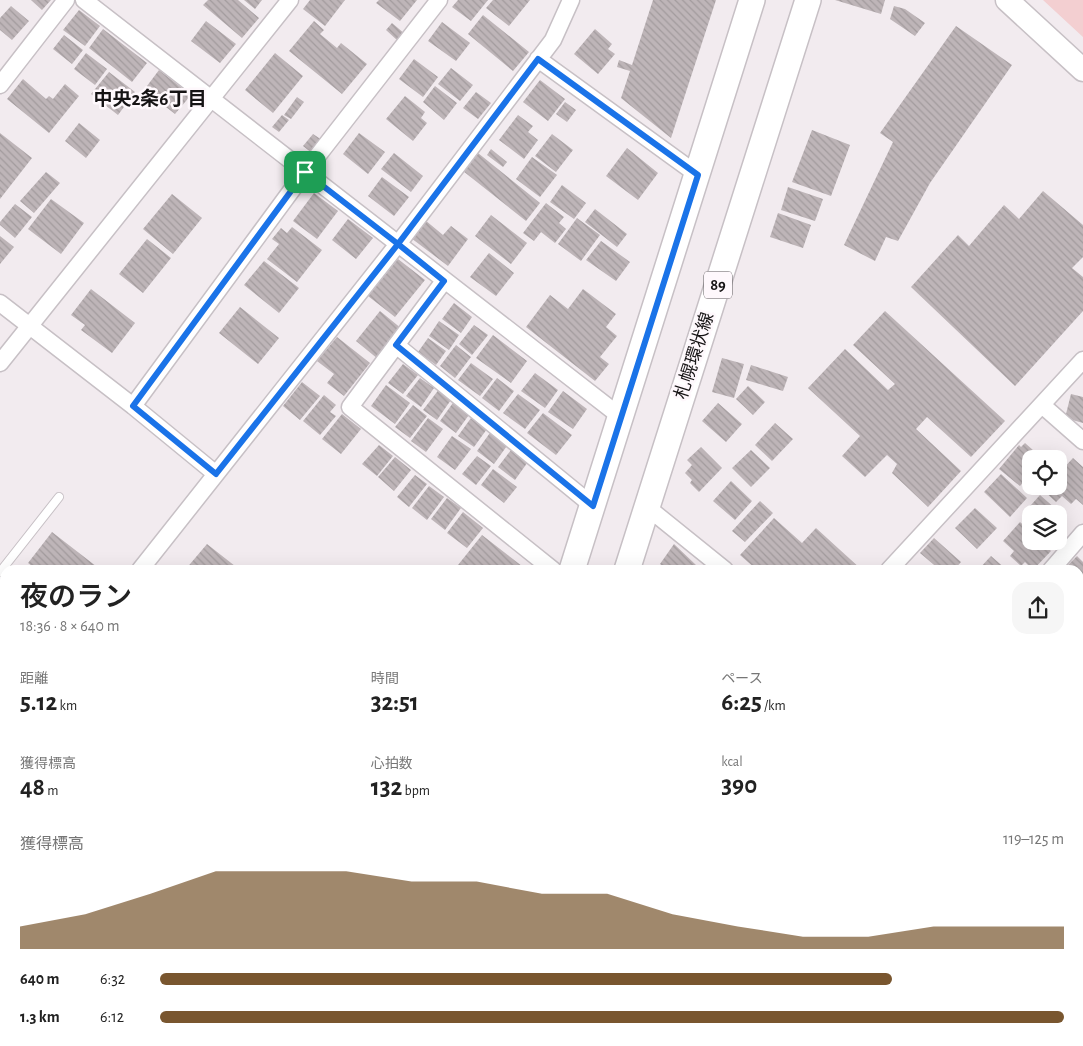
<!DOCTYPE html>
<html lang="ja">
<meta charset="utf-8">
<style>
body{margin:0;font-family:"Alegreya Sans","Noto Sans JP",sans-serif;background:#f6f6f6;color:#222;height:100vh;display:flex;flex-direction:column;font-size:19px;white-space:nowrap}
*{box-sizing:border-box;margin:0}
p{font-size:16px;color:#767676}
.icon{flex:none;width:28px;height:28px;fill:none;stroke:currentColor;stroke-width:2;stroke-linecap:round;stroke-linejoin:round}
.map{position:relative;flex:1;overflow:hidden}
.drawer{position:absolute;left:0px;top:565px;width:1084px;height:481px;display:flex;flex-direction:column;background:#fff;border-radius:15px 15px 0 0;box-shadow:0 5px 20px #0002}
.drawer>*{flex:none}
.tools{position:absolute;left:1022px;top:450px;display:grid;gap:10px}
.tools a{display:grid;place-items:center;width:45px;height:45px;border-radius:10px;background:#fff;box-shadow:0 5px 20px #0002;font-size:25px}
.pin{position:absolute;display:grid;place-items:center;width:42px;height:42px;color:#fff;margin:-21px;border-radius:10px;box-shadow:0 2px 8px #0006}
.round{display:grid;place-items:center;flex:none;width:52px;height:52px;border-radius:15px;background:#f6f6f6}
.overview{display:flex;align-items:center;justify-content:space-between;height:85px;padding:0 20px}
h1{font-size:28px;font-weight:600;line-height:38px}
.stats{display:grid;grid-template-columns:repeat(3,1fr);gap:8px;height:85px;padding:5px 20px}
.stats div{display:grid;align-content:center}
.stats b{font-size:25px;font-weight:600}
.stats small{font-size:14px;font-weight:400}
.stats p{font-size:14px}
.chart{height:140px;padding:10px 20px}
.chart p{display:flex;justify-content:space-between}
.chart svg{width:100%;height:90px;margin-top:5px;fill:#79562f;opacity:.7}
ul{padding:0 20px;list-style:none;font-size:16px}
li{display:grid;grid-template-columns:80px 60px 1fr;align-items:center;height:38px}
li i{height:12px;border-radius:6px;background:#79562f}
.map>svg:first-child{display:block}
</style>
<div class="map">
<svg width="1083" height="1046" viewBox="0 0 1083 1046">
<defs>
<pattern id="building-back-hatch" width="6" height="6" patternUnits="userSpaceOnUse" patternTransform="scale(1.25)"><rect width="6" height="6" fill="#beb5b8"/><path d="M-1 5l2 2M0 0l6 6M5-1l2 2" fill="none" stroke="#a29b9d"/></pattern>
</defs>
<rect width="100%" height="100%" fill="#f2ebef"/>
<path fill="#f3cfd1" d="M1043,0h40v37z
M1083,744v201l-4,-4v-193z"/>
<path fill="#c4b9d7" d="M1079,1013l4,4v29h-29l-5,-5h30z"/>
<path fill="url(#building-back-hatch)" d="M31,0h20l-9,10z
M208,0h30l21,18 -17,20 -39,-33z
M244,0h18l-7,9z
M310,0h35l-20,26 -22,-17z
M379,0h38l-17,21 -24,-18z
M458,0h30l-17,21 -19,-14z
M493,0h37l-21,26 -23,-18z
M653,0h63l-45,138 -50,-40 9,-27 -13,-4 2,-7 13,5z
M835,0h50l-4,14z
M11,6l18,15 -17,19 -12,-10v-12z
M894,6l11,3 20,14 -10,13 -25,-17z
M79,10l21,16 -15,20 -22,-16z
M483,15l46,37 -16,19 -45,-37z
M206,21l30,23 -16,19 -29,-22z
M314,21l10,9 -4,4 17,14 4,-5 26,21 -25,30 -53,-43z
M442,22l28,21 -14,18 -28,-20z
M392,23l13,11 -7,7 -12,-11z
M956,26l56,39 -82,118 -32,58 -12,-4 -11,24 -31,-16 49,-103 -13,-9z
M103,29l44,34 -15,19 -43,-34z
M595,29l17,15 -4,5 7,5 -17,20 -24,-20z
M64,35l19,15 -11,14 -19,-15z
M86,53l21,16 -12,16 -21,-16z
M275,53l28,23 -30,37 -28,-23z
M414,59l24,18 -15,20 -24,-18z
M451,68l22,17 -13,16 -22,-17z
M159,70l32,25 -16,19 -31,-24z
M109,72l26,20 -17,23 -27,-21z
M23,79l23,20 3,-3 4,3 12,-15 14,12 -30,37 -42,-34z
M540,80l25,19 -17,22 -25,-19z
M435,86l22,17 -13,17 -21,-18z
M476,92l15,11 -13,16 -15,-11z
M405,96l20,16 -4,6 6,5 -14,18 -27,-22z
M297,97l7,5 -13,17 -7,-4z
M565,102l11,8 -9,12 -11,-8z
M282,115l7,5 -10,12 -7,-5z
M518,115l15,11 -5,6 10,8 -14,19 -25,-19z
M79,123l21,17 -14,18 -21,-17z
M812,130l38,15 -19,51 -39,-14z
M0,133l32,25 -32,41z
M359,133l26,19 -17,22 -25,-20z
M313,134l9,6 -10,13 -9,-7z
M552,134l21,16 -17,22 -21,-16z
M627,148l31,25 -20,27 -32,-24z
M491,149l16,13 -4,5 -16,-12z
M394,153l29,23 -12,16 -30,-23z
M478,153l62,50 -14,18 -63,-50z
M532,157l25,18 -17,22 -24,-18z
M46,172l14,11 -26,30 -14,-12z
M382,177l27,20 -15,19 -26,-20z
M562,185l24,18 -12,16 -24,-17z
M788,187l35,12 -8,22 -34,-11z
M1043,191l40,34v32l-11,11 11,9v34l-68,75 -104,-99 47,-52 11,11 35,-41 15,14z
M314,193l24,18 -21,28 -24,-18z
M172,194l30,24 -29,36 -30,-25z
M51,199l33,24 -23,31 -33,-25z
M546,203l18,14 -5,6 7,6 -11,14 -14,-11 -7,9 -11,-8z
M15,204l17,13 -17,21 -15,-13v-3z
M595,209l32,25 -10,13 -32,-25z
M778,213l33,12 -8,23 -33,-11z
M491,215l36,28 -16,21 -36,-28z
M577,218l23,17 -19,26 -23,-17z
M348,219l25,19 -17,21 -24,-19z
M425,220l18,15 8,-9 17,13 -20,27 -37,-28z
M292,227l30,23 -25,32 -30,-23 12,-15 -7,-5 9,-11 6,5z
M0,236l14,11 -14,17z
M147,239l24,19 -28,35 -24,-19z
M601,241l29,21 -14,19 -30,-21z
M489,253l25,20 -18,23 -26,-19z
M398,259l27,21 -30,37 -27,-21z
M264,261l35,27 -20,25 -35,-28z
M91,289l44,34 -23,30 -31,-23 4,-5 -14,-10z
M583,289l33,25 -10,13 11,9 -17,21 9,7 -14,17 -69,-54 24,-32 18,14z
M454,303l18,14 -11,16 -19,-14z
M240,307l39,31 -21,26 -39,-31z
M380,311l22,18 -24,30 -22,-18z
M885,311l120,110 -34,36 -44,-40 -11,12 45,42 -33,36 -36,-34 5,-9 -10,-9 -22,22 -23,-21 18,-20 -52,-48 37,-39 43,41 7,-6 -42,-39z
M439,321l20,14 -10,15 -20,-14z
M474,325l14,10 -16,20 -13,-11z
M493,335l34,26 -16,22 -35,-25z
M337,337l33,26 -26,33 -17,-13 7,-9 -17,-13z
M428,338l18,13 -10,14 -18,-13z
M456,345l15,12 -16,21 -15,-12z
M722,358l22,6 -10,34 -22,-6z
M471,363l22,16 -13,17 -22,-16z
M403,364l15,11 -15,19 -15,-11z
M751,365l37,12 -5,14 -37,-11z
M535,373l23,17 -13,18 -24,-17z
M420,378l14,10 -13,19 -15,-11z
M497,378l17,13 -15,20 -17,-13z
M302,382l18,14 -20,24 -17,-14z
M386,385l24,18 -15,21 -24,-18z
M748,386l17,16 -12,13 -17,-16z
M440,388l13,9 -16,23 -14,-10z
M563,391l24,18 -14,20 -25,-17z
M518,394l22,16 -15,19 -22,-16z
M1071,394l12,3v26l-18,-5z
M324,395l12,10 -6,7 6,4 -16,19 -17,-14z
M455,400l16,12 -15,21 -16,-12z
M718,403l24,21 -16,18 -24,-21z
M413,405l14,11 -17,22 -15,-11z
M543,413l29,22 -16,20 -29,-22z
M342,414l19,15 -20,25 -19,-15z
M428,418l15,11 -17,23 -15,-11z
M471,418l16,11 -13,18 -16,-11z
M775,423l18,16 -21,22 -17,-16z
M492,430l17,13 -15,21 -17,-13z
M452,436l19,13 -16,21 -18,-13z
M1025,443l18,16h-12v14l-11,13 -21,-17 20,-24 2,2z
M379,445l14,11 -16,20 -15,-12z
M514,446l16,13 -15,21 -17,-13z
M701,447l21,21 -23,24 -9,-9 2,-3 -7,-7 7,-8 -5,-5z
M751,450l19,18 -19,19 -19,-19z
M477,456l14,10 -15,19 -14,-11z
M395,457l16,13 -17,21 -16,-14z
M1073,458l10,9v38l-7,-6 -5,5 -9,-8 -6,6 -13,-12 4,-4h12v-13z
M493,469l24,18 -13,16 -23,-18z
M1001,474l26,24 -17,19 -26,-25z
M415,475l12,9 -18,23 -12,-10z
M731,481l21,20 -17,19 -22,-19z
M429,486l15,11 -17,23 -15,-12z
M1040,495l25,22 -6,7v-10h-28v9l-9,-8z
M447,498l14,10 -16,22 -14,-11z
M760,501l13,12 -28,29 -13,-11z
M975,508l22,20 -20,21 -22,-21z
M463,512l20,16 -16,20 -20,-15z
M774,518l28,25 14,-15 46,42h-105l-17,-15z
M1020,522l11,10v9h10l10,10 -18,19 -8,-8 -4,4 -11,-10 4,-5 -11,-10z
M52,532l49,38h-64l-9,-7z
M482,535l45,35h-73z
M934,538l27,24 -7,8h-14l-20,-17z
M207,544l33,26h-55z
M674,544l22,21 -4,5h-25l-7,-6z
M991,556l16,14h-29z
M1077,556l6,6v21l-4,5v-18h-16z
M1079,646l4,4v11l-4,5z
M5,783v52l-5,-4v-26l4,-5 -4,-3v-8z
M5,999v42h26l-3,5h-28v-41z
M105,1041h10l5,5h-19z
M155,1041h20l-4,5h-11z
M545,1041h22l-4,5h-12z
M573,1041h26l-3,5h-26z
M607,1041h20l5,4 -28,1z
M846,1041h82l-4,5h-82z
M994,1041h24l5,5h-33z"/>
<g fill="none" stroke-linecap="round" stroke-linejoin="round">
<g stroke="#c7c0c5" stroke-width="10">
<path id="lane" d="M0,572l59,-75"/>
</g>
<g stroke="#c7c0c5" stroke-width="19">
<path id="street" d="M84,0l537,417
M538,59l160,116
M0,85l66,-85
M444,281l-94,126 203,163
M0,303l133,103 83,68
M396,345l197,161
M0,363l290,-363
M1042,405l41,36
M133,406l172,-234 134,-172
M647,507l78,63
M140,570l258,-326 155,-204 18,-40
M889,570l194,-210
M1051,570l32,-37
M1079,706l4,-4
M0,768l5,-7
M66,1046l3,-5
M505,1046l4,-5
M783,1046l5,-5"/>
</g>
<g stroke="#c7c0c5" stroke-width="25">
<path id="secondary" d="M1007,0l76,70"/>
</g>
<g stroke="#c7c0c5" stroke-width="28">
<path id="primary" d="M572,570l180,-570
M627,570l181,-570
M285,1046l4,-5
M356,1046l4,-5"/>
</g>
<g stroke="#c7c0c5" stroke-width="30">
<path id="highway" d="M0,667l5,4
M466,1041l6,5"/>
</g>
<use href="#lane" stroke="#fff" stroke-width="8"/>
<use href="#street" stroke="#fff" stroke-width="16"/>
<use href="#secondary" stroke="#fff" stroke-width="22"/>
<use href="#primary" stroke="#fff" stroke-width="25"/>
<use href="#highway" stroke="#fff" stroke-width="28"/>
</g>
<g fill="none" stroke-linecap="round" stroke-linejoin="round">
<g stroke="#fff" stroke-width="10">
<path id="route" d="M305,172l-172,234 83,68 182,-230 46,37 -48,64 197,161 105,-331 -160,-116 -140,185 -93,-72"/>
</g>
<use href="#route" stroke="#1a73e8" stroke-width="6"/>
</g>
<g text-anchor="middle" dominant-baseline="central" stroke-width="5" stroke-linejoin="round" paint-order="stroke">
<rect fill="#fef8fc" stroke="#5b585a" stroke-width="1" x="704" y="271.5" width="28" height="27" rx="4"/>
<g font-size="16" font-weight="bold" fill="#151314">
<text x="718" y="285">89</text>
</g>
<g font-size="18" fill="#151314" stroke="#fef8fc">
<text transform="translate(695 356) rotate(-72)">札幌環状線</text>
</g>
<g font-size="19" font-weight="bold" fill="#151314" stroke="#fef8fc">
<text x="150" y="99">中央2条6丁目</text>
</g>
</g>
</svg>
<div class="tools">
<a><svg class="icon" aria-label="locate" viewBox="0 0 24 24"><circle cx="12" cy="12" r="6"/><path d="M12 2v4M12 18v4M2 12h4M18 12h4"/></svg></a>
<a><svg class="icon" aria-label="layers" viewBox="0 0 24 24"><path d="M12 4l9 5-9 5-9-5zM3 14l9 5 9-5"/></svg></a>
</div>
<div class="pin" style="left:305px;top:172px;background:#1e9e55"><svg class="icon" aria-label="arrive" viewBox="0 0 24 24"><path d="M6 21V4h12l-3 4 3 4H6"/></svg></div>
<section class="drawer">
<div class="overview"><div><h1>夜のラン</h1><p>18:36 · 8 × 640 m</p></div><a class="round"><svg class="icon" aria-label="share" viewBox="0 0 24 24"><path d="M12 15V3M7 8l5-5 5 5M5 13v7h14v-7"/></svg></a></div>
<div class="stats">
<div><p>距離</p><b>5.12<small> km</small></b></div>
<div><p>時間</p><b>32:51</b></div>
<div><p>ペース</p><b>6:25<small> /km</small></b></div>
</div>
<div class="stats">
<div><p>獲得標高</p><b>48<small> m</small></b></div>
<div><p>心拍数</p><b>132<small> bpm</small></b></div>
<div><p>kcal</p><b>390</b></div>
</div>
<div class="chart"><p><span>獲得標高</span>119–125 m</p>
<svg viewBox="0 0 160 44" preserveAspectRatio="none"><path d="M0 44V33L10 27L20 17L30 6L40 6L50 6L60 11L70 11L80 17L90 17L100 27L110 33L120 38L130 38L140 33L150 33L160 33V44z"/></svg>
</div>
<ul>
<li><b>640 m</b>6:32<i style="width:81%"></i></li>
<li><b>1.3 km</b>6:12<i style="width:100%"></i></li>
</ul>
</section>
</div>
